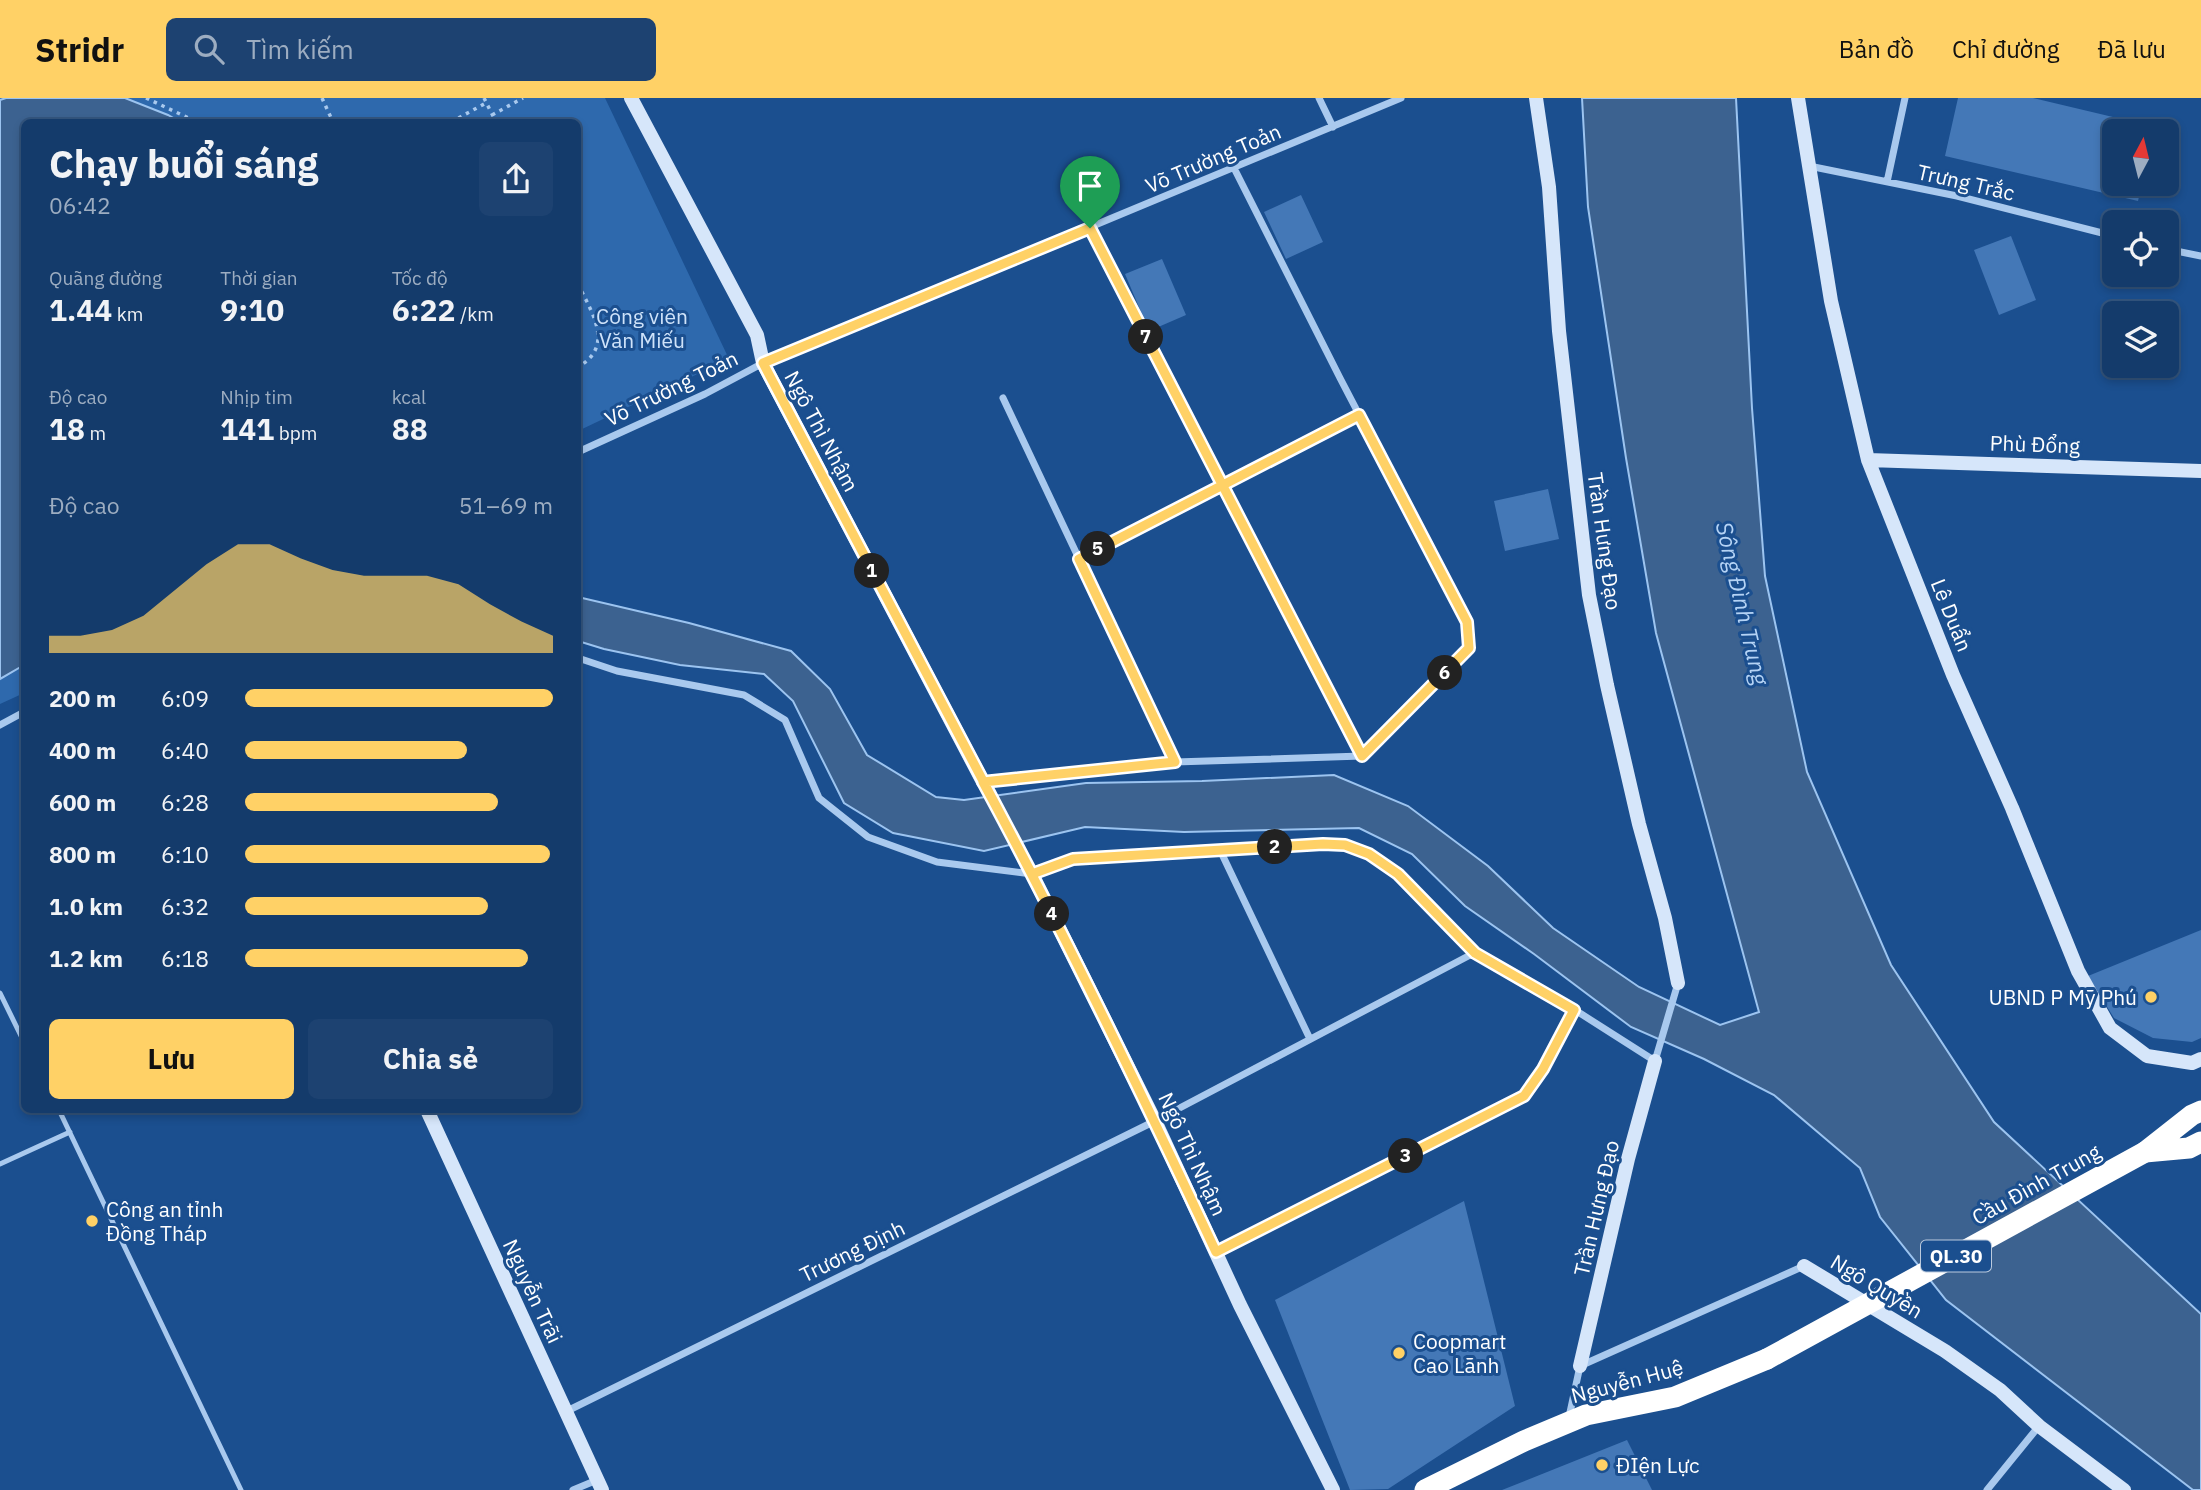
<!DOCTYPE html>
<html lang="vi">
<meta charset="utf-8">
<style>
body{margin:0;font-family:"IBM Plex Sans",sans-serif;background:#1d4271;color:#f1f3f6;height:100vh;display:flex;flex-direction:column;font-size:26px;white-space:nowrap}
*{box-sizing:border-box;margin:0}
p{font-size:23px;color:#9dadc1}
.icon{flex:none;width:38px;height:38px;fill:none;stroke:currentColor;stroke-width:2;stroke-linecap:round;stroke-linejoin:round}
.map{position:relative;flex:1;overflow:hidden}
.sheet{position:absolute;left:21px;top:21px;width:560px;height:994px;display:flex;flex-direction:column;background:#143b6b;border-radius:10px;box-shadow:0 4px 10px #0003,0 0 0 2px #33557e}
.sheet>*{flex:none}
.needle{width:46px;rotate:7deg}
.tools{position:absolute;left:2102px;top:21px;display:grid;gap:14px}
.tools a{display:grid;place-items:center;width:77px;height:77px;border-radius:10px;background:#143b6b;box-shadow:0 4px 10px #0003,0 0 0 2px #33557e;font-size:35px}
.pin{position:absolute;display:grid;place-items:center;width:60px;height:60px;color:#fff;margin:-72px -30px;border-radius:50% 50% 50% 0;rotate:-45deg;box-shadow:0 0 7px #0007}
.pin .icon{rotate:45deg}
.km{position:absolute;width:35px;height:35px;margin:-18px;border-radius:50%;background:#222;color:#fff;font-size:19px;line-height:35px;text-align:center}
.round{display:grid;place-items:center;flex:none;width:74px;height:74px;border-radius:10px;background:#1d4271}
.head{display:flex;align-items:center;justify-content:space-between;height:119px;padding:0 28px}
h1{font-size:38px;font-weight:700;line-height:52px}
.metrics{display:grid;grid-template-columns:repeat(3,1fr);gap:10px;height:119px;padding:7px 28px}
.metrics div{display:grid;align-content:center}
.metrics b{font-size:30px;font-weight:700}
.metrics small{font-size:19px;font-weight:400}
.metrics p{font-size:19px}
.chart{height:196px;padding:14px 28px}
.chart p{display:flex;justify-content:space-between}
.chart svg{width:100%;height:126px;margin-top:7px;fill:#ffd166;opacity:.7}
.button{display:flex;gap:14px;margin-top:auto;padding:14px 28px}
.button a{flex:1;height:80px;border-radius:10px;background:#ffd166;color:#111;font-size:28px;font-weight:700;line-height:80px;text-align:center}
.button a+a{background:#1d4271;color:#f1f3f6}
ul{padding:0 28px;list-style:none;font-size:23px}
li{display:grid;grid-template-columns:112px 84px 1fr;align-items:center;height:52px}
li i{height:18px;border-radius:9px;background:#ffd166}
header{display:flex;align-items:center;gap:42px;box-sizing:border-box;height:98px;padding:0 35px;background:#ffd166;color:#111}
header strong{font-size:33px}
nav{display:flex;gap:38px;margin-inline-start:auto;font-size:24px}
.search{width:490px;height:63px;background:#1d4271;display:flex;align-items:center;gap:18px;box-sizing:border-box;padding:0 24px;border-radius:10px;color:#9dadc1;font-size:26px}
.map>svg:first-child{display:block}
</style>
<header>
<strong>Stridr</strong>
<div class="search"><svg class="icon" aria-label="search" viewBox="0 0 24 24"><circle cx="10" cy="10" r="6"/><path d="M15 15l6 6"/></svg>Tìm kiếm</div>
<nav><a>Bản đồ</a><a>Chỉ đường</a><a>Đã lưu</a></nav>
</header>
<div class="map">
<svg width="2201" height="1392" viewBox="0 0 2201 1392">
<rect width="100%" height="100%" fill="#1b4f8f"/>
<path fill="#2e69ad" d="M0,0h605l124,261 -151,72v-309h-554v571l-24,11z"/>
<path fill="#3c6290" stroke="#9cc4f0" stroke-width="2" d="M6,0h119l43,17 12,7h-156v543l-24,14v-579z
M1582,0h154l16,310 13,168 42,196 84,193 103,157 207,192v176h-8l-247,-190 -66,-83 -20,-49 -86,-73 -70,-36 -73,-32 -97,-73 -69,-48 -53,-52 -53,-26 -175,4 -99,-5 -101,24 -91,-18 -49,-30 -51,-102 -29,-27 -84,-9 -76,-16 -26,-8v-44l111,26 102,28 39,38 37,66 69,42 28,3 122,-17 116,-2 132,-6 74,31 80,60 65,62 86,59 81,38 39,-13 -103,-379 -30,-175 -38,-251z"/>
<path fill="#4478b7" d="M1958,0h75l122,29 -1,4h-40v53h28l-4,17 -193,-45z
M1301,97l22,47 -37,17 -22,-47z
M2011,138l25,64 -37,15 -25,-65z
M1162,161l24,56 -37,16 -24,-57z
M1548,391l11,50 -54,12 -11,-50z
M2201,832v108l-9,4 -39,-4 -39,-20 -26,-42z
M1464,1103l51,205 -127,83 -38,1 -75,-190z
M1627,1342l25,50h-150z"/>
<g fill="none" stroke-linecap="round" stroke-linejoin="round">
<path stroke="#a9c9ee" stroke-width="3.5" stroke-dasharray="3.5 5" stroke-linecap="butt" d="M146,0l51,24
M322,0l11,24
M484,0l12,24
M492,17l31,-17
M451,24l35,-19
M578,186c14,29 37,62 0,83"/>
<path stroke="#a9c9ee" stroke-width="5" d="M0,895l24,49
M59,1012l182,380
M0,1066l70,-32"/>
<path stroke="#a9c9ee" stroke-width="7" d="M1319,0l14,29
M1809,68l148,30 157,40
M1887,84l18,-84
M1090,130l157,309 115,219
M2166,151l35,7
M1003,300l172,364
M578,354l127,-58 58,-31 638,-265
M1079,461l280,-144
M578,560l39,13 127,24 41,25 34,78 49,39 69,25 95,12 41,-15 250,-15 22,1 24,9 29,20 76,79 101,57 80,51 23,-78
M0,627l24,-13
M1220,752l90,189
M1032,776l-49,-92 192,-20 187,-6 107,-108 -2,-26 -127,-244 -106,-210
M1216,1154l308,-156 19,-27 32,-59
M565,1314l590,-291 319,-168
M1569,1319l11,-51 224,-100
M573,1392l24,-10
M1987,1392l52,-64"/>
<path stroke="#d6e6fa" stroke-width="14" d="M631,0l126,237 6,28 220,419
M1536,0l13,89 10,144 30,264 18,90 32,139 26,94 13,65
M1798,0l33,203 37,159 85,215 59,133 66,163 32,57 37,28 45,7 9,-4
M1868,362l333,11
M1032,776l123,247 85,184 93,185
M427,1012l175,380
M1804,1168l141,85 55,39 39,36 85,64
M1580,1268l48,-207 27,-98"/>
<path stroke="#fff" stroke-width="21" d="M2145,1054l47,-37 9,-4
M2145,1054l44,-4 12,-6
M1425,1392l99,-49 62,-26 89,-18 92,-38"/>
<path stroke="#fff" stroke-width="21" d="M1767,1261l378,-207"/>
</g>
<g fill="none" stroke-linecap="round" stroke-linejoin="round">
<g stroke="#fff" stroke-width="14">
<path id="route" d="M1090,130l-327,135 269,511 41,-15 250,-15 22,1 24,9 29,20 77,79 99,57 -31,59 -19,27 -308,156c-74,-158 -150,-316 -233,-470l192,-20 -96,-203 280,-144 108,207 2,26 -107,108c-92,-176 -183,-352 -272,-528"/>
</g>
<use href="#route" stroke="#ffd166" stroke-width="9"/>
</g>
<g fill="#ffd166" stroke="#1b4f8f" stroke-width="2.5">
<circle cx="2151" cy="899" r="7"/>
<circle cx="92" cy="1123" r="7"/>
<circle cx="1399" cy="1255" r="7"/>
<circle cx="1602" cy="1367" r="7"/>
</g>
<g text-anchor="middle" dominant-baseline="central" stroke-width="6" stroke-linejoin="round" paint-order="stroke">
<rect fill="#1b4f8f" stroke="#bbcadd" stroke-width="2" x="1921" y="1142.5" width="70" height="31" rx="5"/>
<g font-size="19" font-weight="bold" fill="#fff">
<text x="1956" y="1158">QL.30</text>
</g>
<g font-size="21" fill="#fff" stroke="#1b4f8f">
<text transform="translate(1213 60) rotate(-23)">Võ Trường Toản</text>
<text transform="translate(1966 84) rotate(13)">Trưng Trắc</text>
<text transform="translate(671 290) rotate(-26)">Võ Trường Toản</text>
<text transform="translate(822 333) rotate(62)">Ngô Thì Nhậm</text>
<text transform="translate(2035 346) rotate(2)">Phù Đổng</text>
<text transform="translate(1605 443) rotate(82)">Trần Hưng Đạo</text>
<text transform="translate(1952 517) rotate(68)">Lê Duẩn</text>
<text transform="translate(1193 1056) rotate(65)">Ngô Thì Nhậm</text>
<text transform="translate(2036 1086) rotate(-29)">Cầu Đình Trung</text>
<text transform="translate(1596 1110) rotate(-77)">Trần Hưng Đạo</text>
<text transform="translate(852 1153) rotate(-26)">Trương Định</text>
<text transform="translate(1877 1188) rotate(31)">Ngô Quyền</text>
<text transform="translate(533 1193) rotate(65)">Nguyễn Trãi</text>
<text transform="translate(1627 1283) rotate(-15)">Nguyễn Huệ</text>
</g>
<g font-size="21" fill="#cfe3fa" stroke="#1b4f8f">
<text x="642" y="218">Công viên<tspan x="642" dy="24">Văn Miếu</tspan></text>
</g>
<g font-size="21" fill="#fff" stroke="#1b4f8f" text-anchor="start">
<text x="2137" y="899" text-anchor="end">UBND P Mỹ Phú</text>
<text x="106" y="1111">Công an tỉnh<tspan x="106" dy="24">Đồng Tháp</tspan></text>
<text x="1413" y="1243">Coopmart<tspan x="1413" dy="24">Cao Lãnh</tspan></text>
<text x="1616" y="1367">ĐIện Lực</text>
</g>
<g font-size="23" font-style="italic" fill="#b5d3f5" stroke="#1b4f8f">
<text transform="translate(1743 505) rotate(77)">Sông Đình Trung</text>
</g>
</g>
</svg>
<div class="tools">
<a><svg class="needle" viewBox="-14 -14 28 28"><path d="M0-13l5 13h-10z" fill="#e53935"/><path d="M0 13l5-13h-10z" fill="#9dadc1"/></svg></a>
<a><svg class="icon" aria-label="locate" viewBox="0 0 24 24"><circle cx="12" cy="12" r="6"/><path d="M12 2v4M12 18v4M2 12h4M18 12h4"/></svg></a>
<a><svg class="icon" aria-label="layers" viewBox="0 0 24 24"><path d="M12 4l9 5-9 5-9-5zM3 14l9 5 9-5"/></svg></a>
</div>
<div class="pin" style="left:1090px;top:130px;background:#1e9e55"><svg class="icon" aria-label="arrive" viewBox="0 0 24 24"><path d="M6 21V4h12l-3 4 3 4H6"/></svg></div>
<b class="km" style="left:872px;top:473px">1</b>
<b class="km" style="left:1275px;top:749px">2</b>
<b class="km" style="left:1406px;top:1058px">3</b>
<b class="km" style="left:1052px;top:816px">4</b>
<b class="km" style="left:1098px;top:451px">5</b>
<b class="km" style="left:1445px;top:575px">6</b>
<b class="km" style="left:1146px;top:239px">7</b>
<section class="sheet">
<div class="head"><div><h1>Chạy buổi sáng</h1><p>06:42</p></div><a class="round"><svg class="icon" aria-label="share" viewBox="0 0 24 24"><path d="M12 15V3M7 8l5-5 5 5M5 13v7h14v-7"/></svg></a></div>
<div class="metrics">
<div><p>Quãng đường</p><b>1.44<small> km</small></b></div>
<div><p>Thời gian</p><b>9:10</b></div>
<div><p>Tốc độ</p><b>6:22<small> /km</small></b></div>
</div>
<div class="metrics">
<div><p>Độ cao</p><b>18<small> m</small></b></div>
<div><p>Nhịp tim</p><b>141<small> bpm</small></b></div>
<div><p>kcal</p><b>88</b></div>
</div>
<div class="chart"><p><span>Độ cao</span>51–69 m</p>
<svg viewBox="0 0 160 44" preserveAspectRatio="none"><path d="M0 44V38L10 38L20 36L30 31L40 22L50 13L60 6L70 6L80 11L90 15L100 17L110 17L120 17L130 20L140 27L150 33L160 38V44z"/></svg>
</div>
<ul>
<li><b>200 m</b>6:09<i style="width:100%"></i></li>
<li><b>400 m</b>6:40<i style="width:72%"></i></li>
<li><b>600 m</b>6:28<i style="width:82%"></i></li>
<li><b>800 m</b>6:10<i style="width:99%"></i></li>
<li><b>1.0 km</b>6:32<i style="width:79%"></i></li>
<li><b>1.2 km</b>6:18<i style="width:92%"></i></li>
</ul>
<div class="button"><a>Lưu</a><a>Chia sẻ</a></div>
</section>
</div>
